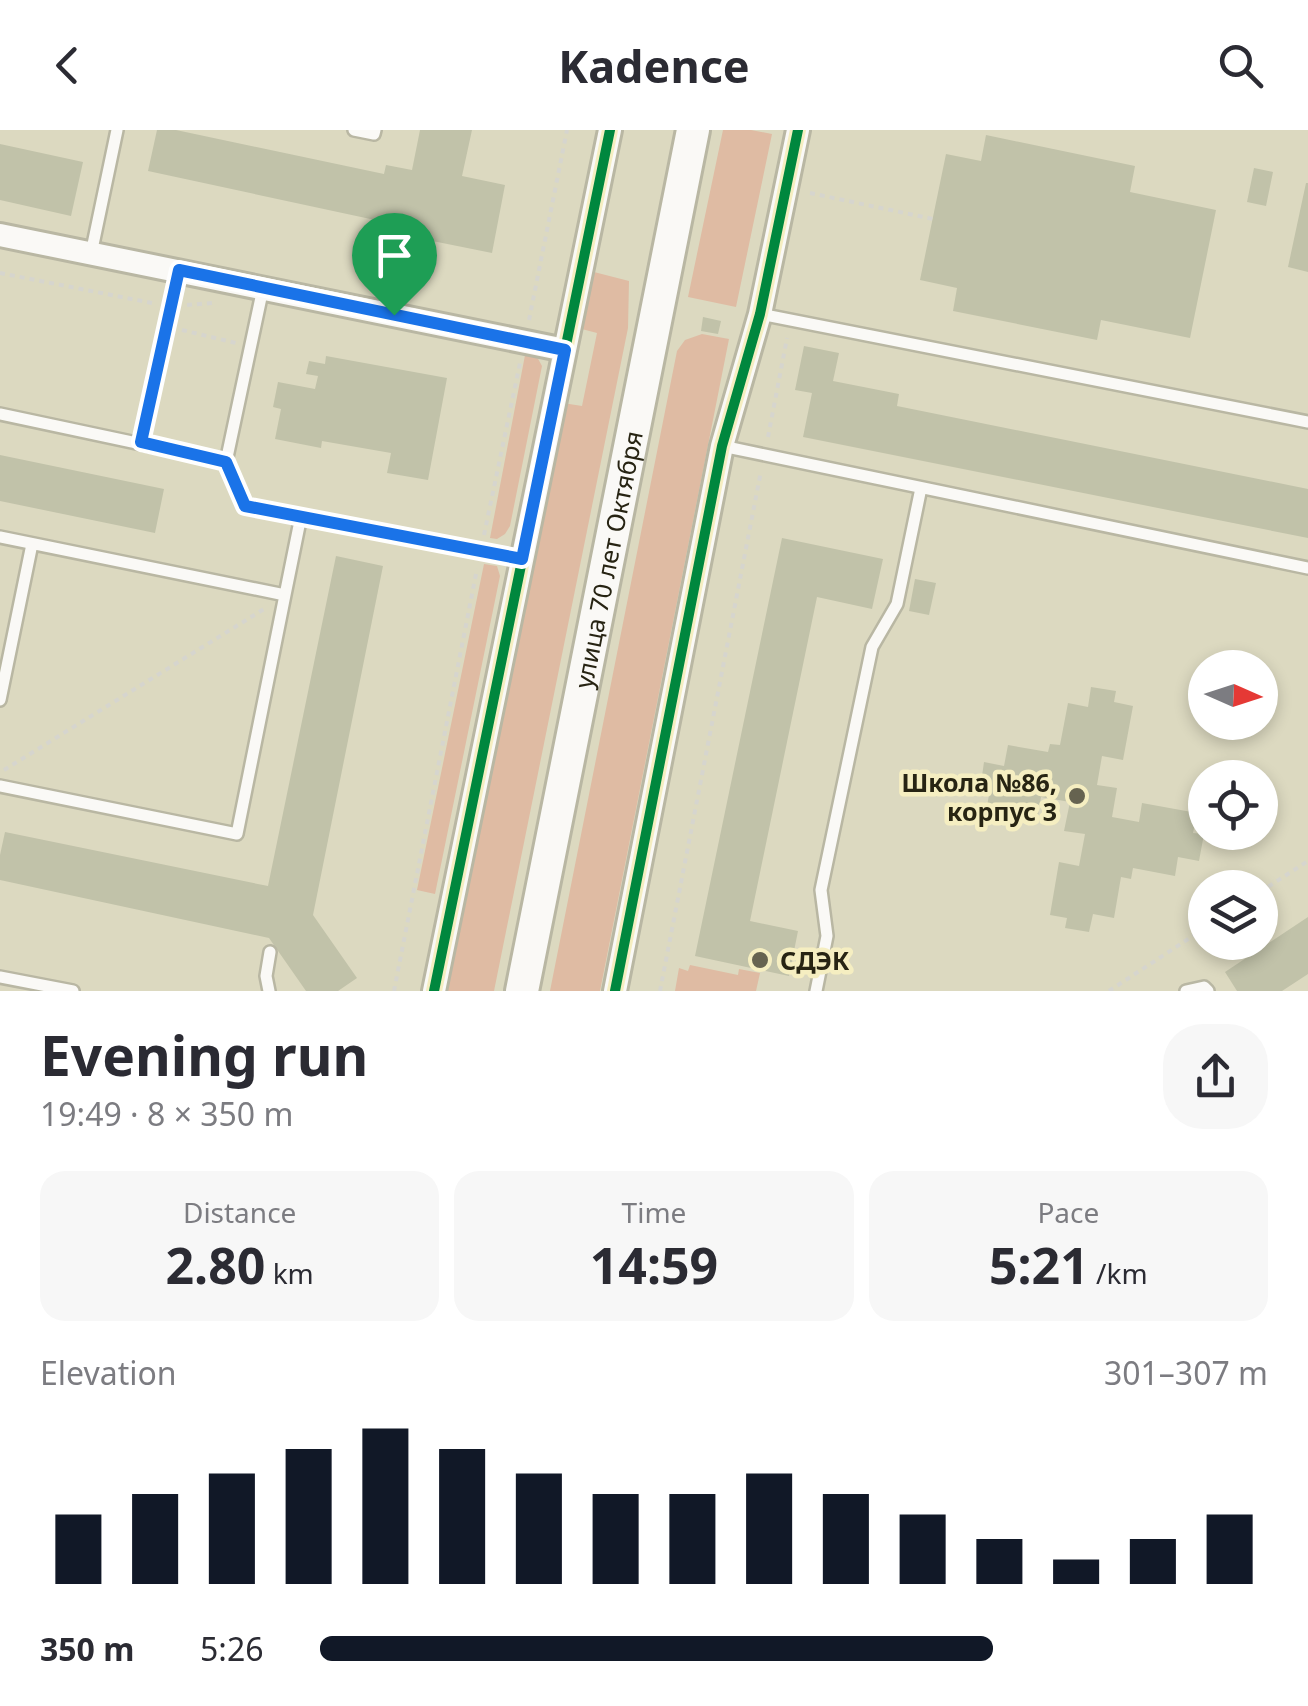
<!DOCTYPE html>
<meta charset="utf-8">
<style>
body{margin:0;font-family:"Noto Sans",sans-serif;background:#f7f7f7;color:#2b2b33;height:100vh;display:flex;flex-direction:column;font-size:38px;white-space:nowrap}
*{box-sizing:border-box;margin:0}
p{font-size:32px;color:#7c7c81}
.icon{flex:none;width:55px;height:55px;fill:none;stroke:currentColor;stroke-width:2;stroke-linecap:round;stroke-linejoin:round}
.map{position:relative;height:861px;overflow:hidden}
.details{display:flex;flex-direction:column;background:#fff;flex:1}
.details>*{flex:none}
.needle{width:65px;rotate:93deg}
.buttons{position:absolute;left:1188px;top:520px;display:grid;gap:20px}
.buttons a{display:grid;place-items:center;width:90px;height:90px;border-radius:50%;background:#fff;box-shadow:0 5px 15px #0003;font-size:50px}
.pin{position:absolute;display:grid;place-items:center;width:85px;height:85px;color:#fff;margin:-102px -42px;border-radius:50% 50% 50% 0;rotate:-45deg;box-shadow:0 0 10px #0007}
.pin .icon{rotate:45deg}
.round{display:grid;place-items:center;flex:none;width:105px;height:105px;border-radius:40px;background:#f7f7f7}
.head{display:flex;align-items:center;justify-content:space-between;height:170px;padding:0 40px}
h1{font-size:55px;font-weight:700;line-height:75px}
.figures{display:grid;grid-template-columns:repeat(3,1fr);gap:15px;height:170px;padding:10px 40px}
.figures div{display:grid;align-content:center;border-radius:25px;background:#f7f7f7;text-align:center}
.figures b{font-size:50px;font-weight:700}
.figures small{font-size:28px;font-weight:400}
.figures p{font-size:28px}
.chart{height:280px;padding:20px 40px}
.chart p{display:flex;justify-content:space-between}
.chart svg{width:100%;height:180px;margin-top:10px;stroke:#111827;stroke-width:6}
ul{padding:0 40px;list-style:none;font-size:32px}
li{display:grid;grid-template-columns:160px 120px 1fr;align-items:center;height:75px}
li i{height:25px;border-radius:12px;background:#111827}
header{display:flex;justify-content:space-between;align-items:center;height:130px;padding:0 40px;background:#fff;font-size:45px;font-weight:700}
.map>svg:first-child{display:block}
</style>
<header><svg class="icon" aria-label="back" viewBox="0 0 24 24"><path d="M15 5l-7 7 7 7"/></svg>Kadence<svg class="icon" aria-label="search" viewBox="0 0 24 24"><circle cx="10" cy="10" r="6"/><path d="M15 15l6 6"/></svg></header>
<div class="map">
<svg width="1308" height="861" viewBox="0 0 1308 861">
<rect width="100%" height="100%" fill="#dcd9c0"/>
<path fill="#dfbba3" d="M723,0h28l21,4 -36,173 -48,-10z
M590,141l39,10 -1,47 -134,663h-51l120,-588 19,3 15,-73 -19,-5z
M702,204l27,5 -129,652h-50l127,-640 8,-11z
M526,220l10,5 6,11 -32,160 -5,8 -8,5 -7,-1z
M484,434l13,2 3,10 -65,318 -18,-4z
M690,835l48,10 1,-6 21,4 -4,18h-81l4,-23 9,3z"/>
<path fill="#c1c2a9" d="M157,0h19l208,44 2,-9 26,5 8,-40h52l-10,46 43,9 -13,68 -119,-24 2,-9 -227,-49z
M986,5l149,31 -5,26 86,18 -26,128 -89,-18 -4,20 -144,-29 4,-23 -37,-8 26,-126 35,7z
M0,14l83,18 -12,54 -71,-16z
M1254,38l19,4 -7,34 -19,-4z
M1306,53h2v89l-20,-5z
M703,187l18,4 -3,13 -17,-3z
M804,216l35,7 -6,28 66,13 -2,12 411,83v49l-505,-101 9,-44 -17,-3z
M326,226l121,22 -19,102 -41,-7 4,-20 -69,-12 -1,7 -46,-9 6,-30 -8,-2 5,-25 37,7 3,-13 -12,-2 3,-13 16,3z
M0,325l164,34 -9,44 -155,-32z
M782,408l101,21 -11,50 -55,-12 -67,324 48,10 -9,45 -94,-20z
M336,426l47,10 -70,349 44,63 -19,13h-32l-37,-53 -269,-58v-25l5,-23 263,54z
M915,449l21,4 -7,32 -20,-4z
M1091,557l25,4 -2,11 19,4 -10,54 -21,-4 -5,29 20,3 -5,29 27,5 3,-19 55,10 -4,20 11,1 -5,27 -21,-4 -3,19 -42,-8 -2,11 -10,-2 -7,41 -21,-4 -4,18 -24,-4 2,-10 -17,-3 9,-53 20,4 6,-32 -21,-3 6,-29 -29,-5 -3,19 -51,-10 4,-22 -10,-1 3,-21 20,4 4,-21 40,7 2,-8 10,1 8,-42 20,4z
M1308,787v57l-26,17h-45l-12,-19z"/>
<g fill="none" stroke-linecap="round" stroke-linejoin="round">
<g stroke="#b9b7a3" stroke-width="16">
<path id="lane" d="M354,0l20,4 1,-4
M91,124l26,-124
M760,184l548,108
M0,284l226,48 37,-174
M141,312l38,-171
M722,316l586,122
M226,332l19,44 277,53
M0,407l285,58 -48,239 -237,-48
M285,465l16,-79
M0,570l32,-156
M0,847l73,14
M269,861l-3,-15 4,-24
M816,861l11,-55 -6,-46 51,-243 25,-43 24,-116
M1186,861l18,-4 4,4"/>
</g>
<g stroke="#b9b7a3" stroke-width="28">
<path id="street" d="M0,105l565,115
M434,861l176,-861
M615,861l107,-545 38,-132 38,-184"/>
</g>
<g stroke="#b9b7a3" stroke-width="38">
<g id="secondary">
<path id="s1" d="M522,861l171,-861"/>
</g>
</g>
<path stroke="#d6d5ce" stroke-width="4" stroke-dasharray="5 5" stroke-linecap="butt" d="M810,63l123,26
M0,143l152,30
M187,175l25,-2
M529,190l38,-190
M182,200l54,13
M768,307l19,-99
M484,405l36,-172
M4,640l260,-161
M1260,762l48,-31
M394,861l83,-422
M660,861l101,-520
M1109,861l96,-63"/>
<use href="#lane" stroke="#faf9f6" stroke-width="11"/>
<use href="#street" stroke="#faf9f6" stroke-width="22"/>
<use href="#secondary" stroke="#faf9f6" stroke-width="32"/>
<g stroke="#f5eec1" stroke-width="16">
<path id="cycleway" d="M434,861l176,-861
M615,861l107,-545 38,-132 38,-184"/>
</g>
<use href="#cycleway" stroke="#00873e" stroke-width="10"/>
</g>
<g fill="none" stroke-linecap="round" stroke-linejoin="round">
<g stroke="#fff" stroke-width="20">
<path id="route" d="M179,140l386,80 -43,209 -277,-53 -19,-44 -85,-20z"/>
</g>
<use href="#route" stroke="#1a73e8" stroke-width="12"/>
</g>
<g fill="#666350" stroke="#f5eec1" stroke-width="4">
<circle cx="1077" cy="666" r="10"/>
<circle cx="760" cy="830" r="10"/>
</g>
<g text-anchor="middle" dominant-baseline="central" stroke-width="9" stroke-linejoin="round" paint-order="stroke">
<g font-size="25" fill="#272413" stroke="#f5eec1">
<text stroke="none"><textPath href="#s1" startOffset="440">улица 70 лет Октября</textPath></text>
</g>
<g font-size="25" font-weight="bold" fill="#272413" stroke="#f5eec1" text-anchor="end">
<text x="1057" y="652">Школа №86,<tspan x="1057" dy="29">корпус 3</tspan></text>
<text x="780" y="830" text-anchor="start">СДЭК</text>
</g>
</g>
</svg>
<div class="buttons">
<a><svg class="needle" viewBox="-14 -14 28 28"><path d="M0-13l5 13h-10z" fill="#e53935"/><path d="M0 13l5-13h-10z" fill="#7c7c81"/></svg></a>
<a><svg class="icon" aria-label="locate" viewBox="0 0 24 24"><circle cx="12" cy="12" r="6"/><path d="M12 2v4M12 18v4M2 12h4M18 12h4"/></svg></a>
<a><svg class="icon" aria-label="layers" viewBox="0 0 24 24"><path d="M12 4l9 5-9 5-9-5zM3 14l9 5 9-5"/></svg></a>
</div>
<div class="pin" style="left:394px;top:185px;background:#1e9e55"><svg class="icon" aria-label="arrive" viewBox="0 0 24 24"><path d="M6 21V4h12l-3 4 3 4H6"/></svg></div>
</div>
<section class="details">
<div class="head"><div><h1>Evening run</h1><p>19:49 · 8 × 350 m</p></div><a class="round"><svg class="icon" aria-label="share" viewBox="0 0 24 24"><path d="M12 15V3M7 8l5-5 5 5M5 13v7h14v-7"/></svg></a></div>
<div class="figures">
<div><p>Distance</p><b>2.80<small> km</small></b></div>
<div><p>Time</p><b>14:59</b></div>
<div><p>Pace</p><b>5:21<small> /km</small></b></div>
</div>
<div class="chart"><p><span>Elevation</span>301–307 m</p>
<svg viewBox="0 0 160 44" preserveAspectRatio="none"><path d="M5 44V27M15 44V22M25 44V17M35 44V11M45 44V6M55 44V11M65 44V17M75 44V22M85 44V22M95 44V17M105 44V22M115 44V27M125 44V33M135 44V38M145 44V33M155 44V27"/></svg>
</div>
<ul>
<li><b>350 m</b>5:26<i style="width:71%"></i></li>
</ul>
</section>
